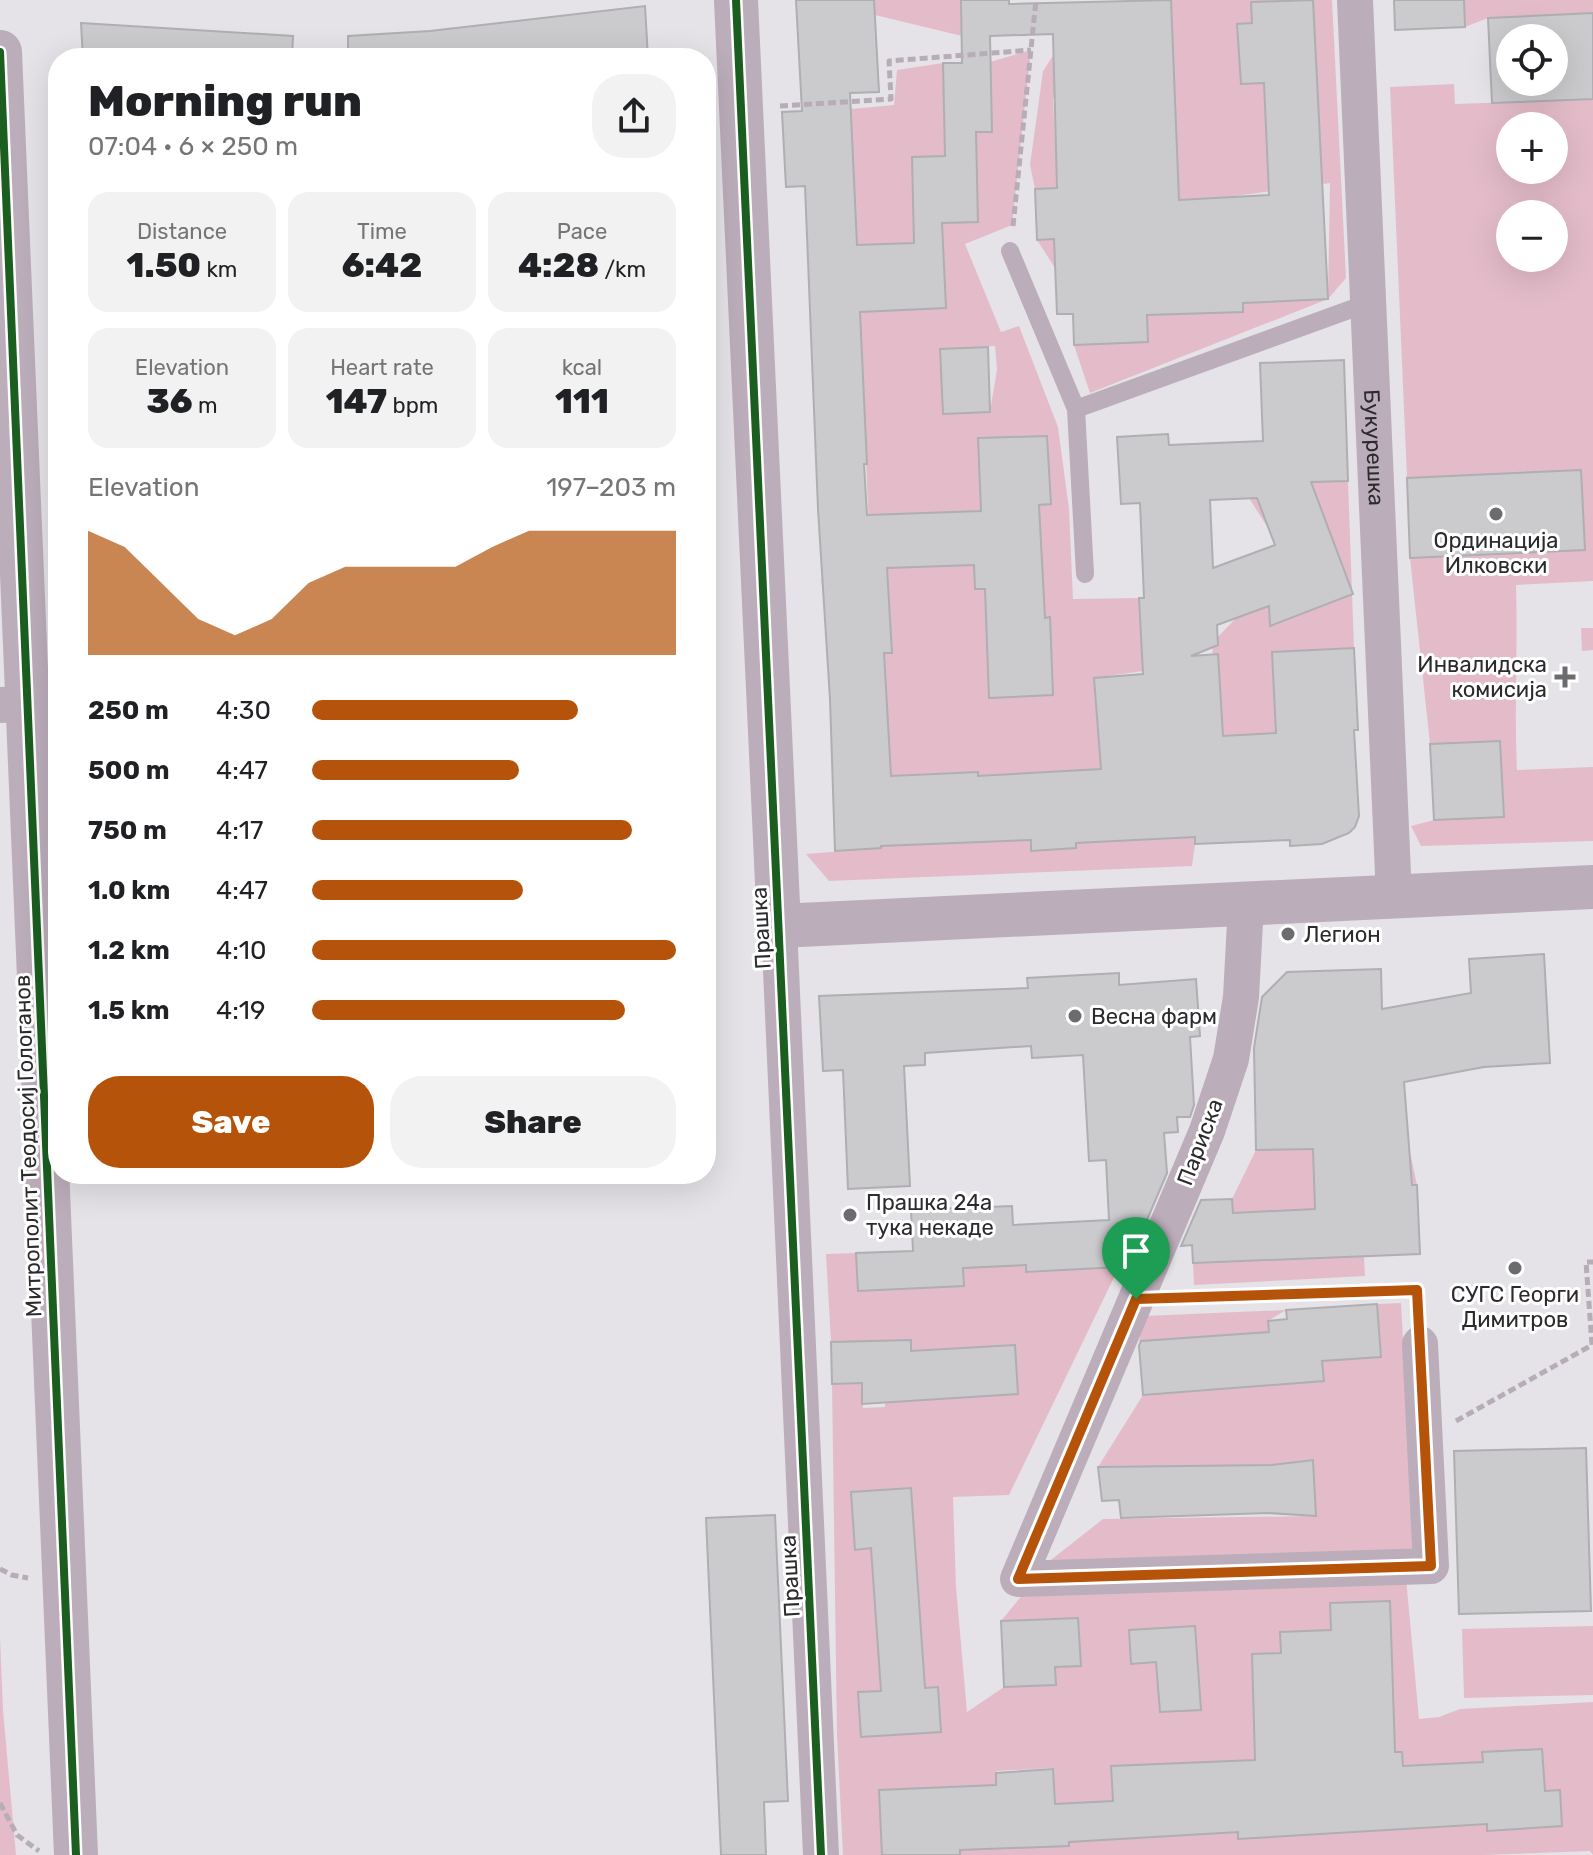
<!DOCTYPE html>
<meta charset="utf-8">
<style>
body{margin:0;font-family:Rubik,sans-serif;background:#f2f2f2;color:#202124;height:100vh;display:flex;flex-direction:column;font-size:30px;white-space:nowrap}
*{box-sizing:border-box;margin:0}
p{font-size:26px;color:#757577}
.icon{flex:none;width:44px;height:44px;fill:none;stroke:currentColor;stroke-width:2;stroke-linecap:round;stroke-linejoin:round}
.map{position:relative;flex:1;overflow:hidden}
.side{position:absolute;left:48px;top:48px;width:668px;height:1136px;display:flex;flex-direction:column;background:#fff;border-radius:32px;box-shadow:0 8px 32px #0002}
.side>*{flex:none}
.controls{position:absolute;left:1496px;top:24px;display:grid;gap:16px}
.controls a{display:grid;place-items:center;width:72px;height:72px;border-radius:50%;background:#fff;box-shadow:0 8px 32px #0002;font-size:40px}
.pin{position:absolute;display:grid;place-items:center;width:68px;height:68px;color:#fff;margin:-82px -34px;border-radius:50% 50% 50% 0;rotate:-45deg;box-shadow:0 0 8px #0007}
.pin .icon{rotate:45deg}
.round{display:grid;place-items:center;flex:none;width:84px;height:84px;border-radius:32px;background:#f2f2f2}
.head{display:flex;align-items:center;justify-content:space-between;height:136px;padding:0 40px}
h1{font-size:44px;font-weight:800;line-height:60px}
.figures{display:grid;grid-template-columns:repeat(3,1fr);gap:12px;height:136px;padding:8px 40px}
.figures div{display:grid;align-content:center;border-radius:20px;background:#f2f2f2;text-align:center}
.figures b{font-size:34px;font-weight:800}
.figures small{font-size:22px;font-weight:400}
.figures p{font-size:22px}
.chart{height:224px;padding:16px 40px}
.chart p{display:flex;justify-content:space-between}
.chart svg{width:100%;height:144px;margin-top:8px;fill:#b45309;opacity:.7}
.cta{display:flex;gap:16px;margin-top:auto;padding:16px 40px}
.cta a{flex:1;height:92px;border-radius:32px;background:#b45309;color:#fff;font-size:32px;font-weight:800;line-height:92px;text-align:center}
.cta a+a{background:#f2f2f2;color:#202124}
ul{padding:0 40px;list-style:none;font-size:26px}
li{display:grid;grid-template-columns:128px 96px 1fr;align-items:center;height:60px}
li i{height:20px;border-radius:10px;background:#b45309}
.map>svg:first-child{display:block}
</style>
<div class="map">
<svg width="1593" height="1855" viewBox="0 0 1593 1855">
<rect width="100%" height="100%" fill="#e5e3e8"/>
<path fill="#e4bcc9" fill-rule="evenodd" d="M853,0h108l1,36 -87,-21z
M1171,0h123l-43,3 1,20 -15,2 4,59 75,-4 -3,-80h19l14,278 -18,21 -238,94 -16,-48 71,-81 -90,4 -18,-28 53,-2 -2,-51 -53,2 -5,-24 13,-94 11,-17 52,-2 68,18zM1109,96l2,64 -55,2 -3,-64zM1330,183l-2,115 -57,3 -29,-19 1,30 -68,2 -2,-76 56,-9 -1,-32z
M1464,0h129v13l-105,5 -23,9z
M1031,50l-19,175 -47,19 36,88 18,-6 39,101 11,82 4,90 66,-1 4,73 -49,7 4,51 48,-4 67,-64 -1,-18 24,-25 47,-17 38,-89 -51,19 -21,-33 15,-14 84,-3 6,167 -82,4 4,82 -86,4 5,106 -3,22 -363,15 -23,-27 75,-6 -3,-50 8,-102 -57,3 -1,-43 63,-3 -66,-50 -4,-24 50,-3 -20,-467 43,-4 3,-35 46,-7 1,70 48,-1 -2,-70zM976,155l2,67 -64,2zM943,242l3,66 -54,3 -3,-66zM995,346l2,24 -7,41 -47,3 -3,-65zM1047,436l4,68 -70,3 -3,-68zM973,535l70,51 -68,3zM1049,618l4,77 -64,2 -3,-76zM977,772l3,57 -58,15 -4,-70zM1031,839l45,9 -45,3z
M1454,84l1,20 138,-5v482l-77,4c2,62 -2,124 1,185l76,-3v74l-172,5 -10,-20 23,-6 70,-4 -4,-75 -70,3 -20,-186 175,-8 -5,-80 -173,8 -17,-391zM1510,126h44v44h-44zM1510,214h44v44h-44z
M1581,628h12v22l-11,1z
M1408,1143l9,42 -102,4v20l-82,4 -1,-14 24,-49z
M1014,1244l13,28 92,-5 -110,228 -56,2 3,90 11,125 37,-25 52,-3 -1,-17 25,-1 -2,-48 -77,3 22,-27 382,-27 14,152 20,-2 21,-8 133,-7v153l-3,-4 -106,4h-641l-6,-119 -5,-352 30,-1 1,25 22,-1v-24l25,-43 -79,2 -5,-88 30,-1 2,37 106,-4 -1,-18zM1015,1345l3,49 -85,5 -2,-49zM911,1488l14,200 13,-1 3,45 -83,-40 23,-1 -10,-143 -16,1 -4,-57zM1389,1601l5,121 -139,5 -2,-73 28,-1v-21l50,-2v-27zM1195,1626l5,84 -40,2 -4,-50 -24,1 -3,-33zM1542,1749l3,42h15l2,35 -75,5 -5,-78zM1402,1752l1,14 -62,-11zM1198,1762l4,72 -87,4 -4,-72zM1052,1768l3,36h12l2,41 -70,3 -3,-77zM1235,1789l85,45 -82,4z
M1364,1256l1,20 -171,9 -1,-22z
M1401,1303l14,248 -368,12 56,-44 213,-3 -3,-56 -41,5 -174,2 45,-72 180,-14 -1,-20 58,-4 -3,-53z
M1286,1310l-18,11 1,11 -130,9 5,-25z
M1593,1626v69l-129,3 -2,-69z
M0,1636l3,74 13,145h-16z"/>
<path fill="#cbcbce" stroke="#afaeb2" stroke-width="2" fill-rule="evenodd" d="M796,0h78l5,92 -29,1 7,152 57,-2 -2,-86 33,-1 -2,-93h19l-1,-63h48v4l162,-4 8,200 90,-5 -5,-112 -23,1 -4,-60 15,-1 -1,-21 62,-2 15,299 -85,4v9l-96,3 1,27 -74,3 -1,-31h-16l-3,-75 -17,1 -2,-51 22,-1 -4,-154 -63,2 2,96h-16l2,90 -36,1 4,85 -86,4 7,152h-3l3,51 114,-4 -3,-73 69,-2 4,68 -12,1 6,113 5,-1 3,78 -64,3 -4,-109h-10l-1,-24 -87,3 5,85h-8l7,123 87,-4v4l123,-7 -7,-91 49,-4 -4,-76h5l-4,-95 -19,1 -4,-67 51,-3 1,11 94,-4 -3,-78 84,-3 4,121 -37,1 42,112 -83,32 -1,-20 -52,19 1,20 -27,11 27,-2 5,82 53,-3 -4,-81 82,-4 4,82h-4l5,86 -4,11 -6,6 -27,11 -32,2v-6l-95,4v-7l-119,6v5l-45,3v-11l-150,6v2l-46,3 -5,-152 -12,-190 -13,-323 -19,1 -4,-75 20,-1zM1257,498l18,47 -62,23 -3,-68z
M1394,0h70l1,27 -70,3z
M645,6l3,52h-300v-22l82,-5z
M1593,13v86l-101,4 -4,-85zM1510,38h44v44h-44z
M81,23l212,13 -1,22h-209z
M988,347l2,65 -47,2 -3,-65z
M1581,470l4,80 -175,8 -3,-80z
M1500,741l4,76 -70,3 -4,-76z
M1544,954l6,109 -66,4 -80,15 8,103h5l3,69 -227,9 -1,-18 -11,1 20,-46 31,-1 1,14 82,-4 -2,-60 -57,1 -2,-102 8,-51 25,-25 94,-3 1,40 89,-16 -2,-34z
M1119,973v12l77,-6 4,57 -10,1 4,68 -4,12h-13l1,15 -14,1 3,40 -32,75h-17l1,19 -93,5v-7l-63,3 1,18 -106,5 -2,-38 57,-2 -2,-41 101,-4 1,19 96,-5 -3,-60 -17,1 -6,-106 -51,3 -1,-12 -106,7v12l-21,1 6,120 -62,3 -5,-119 -20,1 -4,-75 209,-8 -1,-10z
M1377,1304l4,53 -59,4 2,20 -181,14 -4,-49 2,-5 128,-9 -1,-11 19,-2 -1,-9z
M911,1340v11l104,-6 3,49 -156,10v-21l-30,1 -1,-42z
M1586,1448l5,163 -132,3 -5,-163z
M1313,1460l3,56 -48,-3 -147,5 -2,-18 -17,1 -4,-34 174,-2z
M911,1488l14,200 13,-1 3,45 -80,5 -3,-45 23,-1 -10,-143 -16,2 -4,-58z
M775,1515l13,286 -24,1 2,53h-45l-15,-337z
M1390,1601l5,151h7l1,14 80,-4 -1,-10 60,-3 3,42 15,-1 2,36 -75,5v-7l-249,15v-7l-169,10v4l-109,4v5h-78l-3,-65 117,-5v-12l57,-4 2,35 58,-3 -2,-35 144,-6 -3,-106 29,-1 -1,-21 51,-2 -1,-27z
M1078,1618l3,48 -26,1 1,18 -52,2 -3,-66z
M1195,1626l6,84 -41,2 -4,-50 -25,2 -2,-34z"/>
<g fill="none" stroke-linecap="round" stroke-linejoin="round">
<path stroke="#b6adb6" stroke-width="5" stroke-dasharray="8 4" stroke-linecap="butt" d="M780,106l111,-7 -2,-38 142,-11
M1013,226l23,-226
M1173,1298l244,-8 1,22
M1456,1421l136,-76 -6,-83h7
M0,1569l12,6 16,3
M0,1803l17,32 22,16"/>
<path stroke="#bcadba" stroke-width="18" d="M1010,251l66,158 9,165
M1076,409l292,-106"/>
<g stroke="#bcadba" stroke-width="36">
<path id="s1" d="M1355,0l39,897"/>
<path d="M0,705l28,-1"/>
<path d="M1246,904l-5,93 -10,62 -24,72 -189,448 413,-13 -11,-222"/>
<path d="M779,926l42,929"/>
</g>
<path stroke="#bcadba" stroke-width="44" d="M736,0l43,926 814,-39
M0,52l76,1803"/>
<g stroke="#fff" stroke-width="13">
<path id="cycleway" d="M736,0l85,1855
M0,52l76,1803"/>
</g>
<use href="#cycleway" stroke="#1b5e20" stroke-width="8"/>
</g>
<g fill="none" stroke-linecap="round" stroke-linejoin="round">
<g stroke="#fff" stroke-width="16">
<path id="route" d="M1417,1290l14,276 -413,13 118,-280z"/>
</g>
<use href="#route" stroke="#b45309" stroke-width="10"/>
</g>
<g fill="#6c6b6e" stroke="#fff" stroke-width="3">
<circle cx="1496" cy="514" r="8"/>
<path d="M1561 665h8v8h8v8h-8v8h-8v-8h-8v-8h8z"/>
<circle cx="1288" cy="934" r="8"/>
<circle cx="1075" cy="1016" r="8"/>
<circle cx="850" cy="1215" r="8"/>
<circle cx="1515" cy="1268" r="8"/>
</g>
<g text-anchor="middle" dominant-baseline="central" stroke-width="6" stroke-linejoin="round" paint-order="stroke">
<g font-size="22" fill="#2b2a2c" stroke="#fff">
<text stroke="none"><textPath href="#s1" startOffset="448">Букурешка</textPath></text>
<text transform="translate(761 928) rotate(-93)">Прашка</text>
<text transform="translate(1200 1142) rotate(-69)">Париска</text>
<text transform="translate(28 1146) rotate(-92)">Митрополит Теодосиј Гологанов</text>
<text transform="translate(790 1576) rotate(-93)">Прашка</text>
</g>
<g font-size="22" fill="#2b2a2c" stroke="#fff" text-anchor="start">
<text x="1496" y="540" text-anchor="middle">Ординација<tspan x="1496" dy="25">Илковски</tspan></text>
<text x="1547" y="664" text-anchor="end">Инвалидска<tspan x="1547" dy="25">комисија</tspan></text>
<text x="1304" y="934">Легион</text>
<text x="1091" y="1016">Весна фарм</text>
<text x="866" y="1202">Прашка 24а<tspan x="866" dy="25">тука некаде</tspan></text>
<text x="1515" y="1294" text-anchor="middle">СУГС Георги<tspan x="1515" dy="25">Димитров</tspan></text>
</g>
</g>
</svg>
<div class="controls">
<a><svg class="icon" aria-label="locate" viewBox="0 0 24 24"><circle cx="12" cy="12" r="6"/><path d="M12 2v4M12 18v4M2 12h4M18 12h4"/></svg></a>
<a>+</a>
<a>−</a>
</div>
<div class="pin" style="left:1136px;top:1299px;background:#1e9e55"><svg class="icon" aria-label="arrive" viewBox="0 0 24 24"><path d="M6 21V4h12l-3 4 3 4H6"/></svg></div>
<section class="side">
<div class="head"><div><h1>Morning run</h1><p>07:04 · 6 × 250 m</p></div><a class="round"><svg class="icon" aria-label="share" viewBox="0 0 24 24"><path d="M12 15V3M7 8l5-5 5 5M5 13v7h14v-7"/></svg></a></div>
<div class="figures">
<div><p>Distance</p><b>1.50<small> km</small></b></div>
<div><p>Time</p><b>6:42</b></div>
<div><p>Pace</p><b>4:28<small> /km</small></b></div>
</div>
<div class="figures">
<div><p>Elevation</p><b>36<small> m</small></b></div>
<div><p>Heart rate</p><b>147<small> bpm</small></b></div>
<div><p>kcal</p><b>111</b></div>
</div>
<div class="chart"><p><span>Elevation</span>197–203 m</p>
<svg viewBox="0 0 160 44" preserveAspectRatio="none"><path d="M0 44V6L10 11L20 22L30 33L40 38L50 33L60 22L70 17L80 17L90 17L100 17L110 11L120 6L130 6L140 6L150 6L160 6V44z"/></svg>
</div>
<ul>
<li><b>250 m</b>4:30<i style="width:73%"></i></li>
<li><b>500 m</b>4:47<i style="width:57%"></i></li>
<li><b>750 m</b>4:17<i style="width:88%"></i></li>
<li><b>1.0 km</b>4:47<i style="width:58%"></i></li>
<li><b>1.2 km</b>4:10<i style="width:100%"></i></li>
<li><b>1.5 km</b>4:19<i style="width:86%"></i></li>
</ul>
<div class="cta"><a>Save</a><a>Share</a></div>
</section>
</div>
